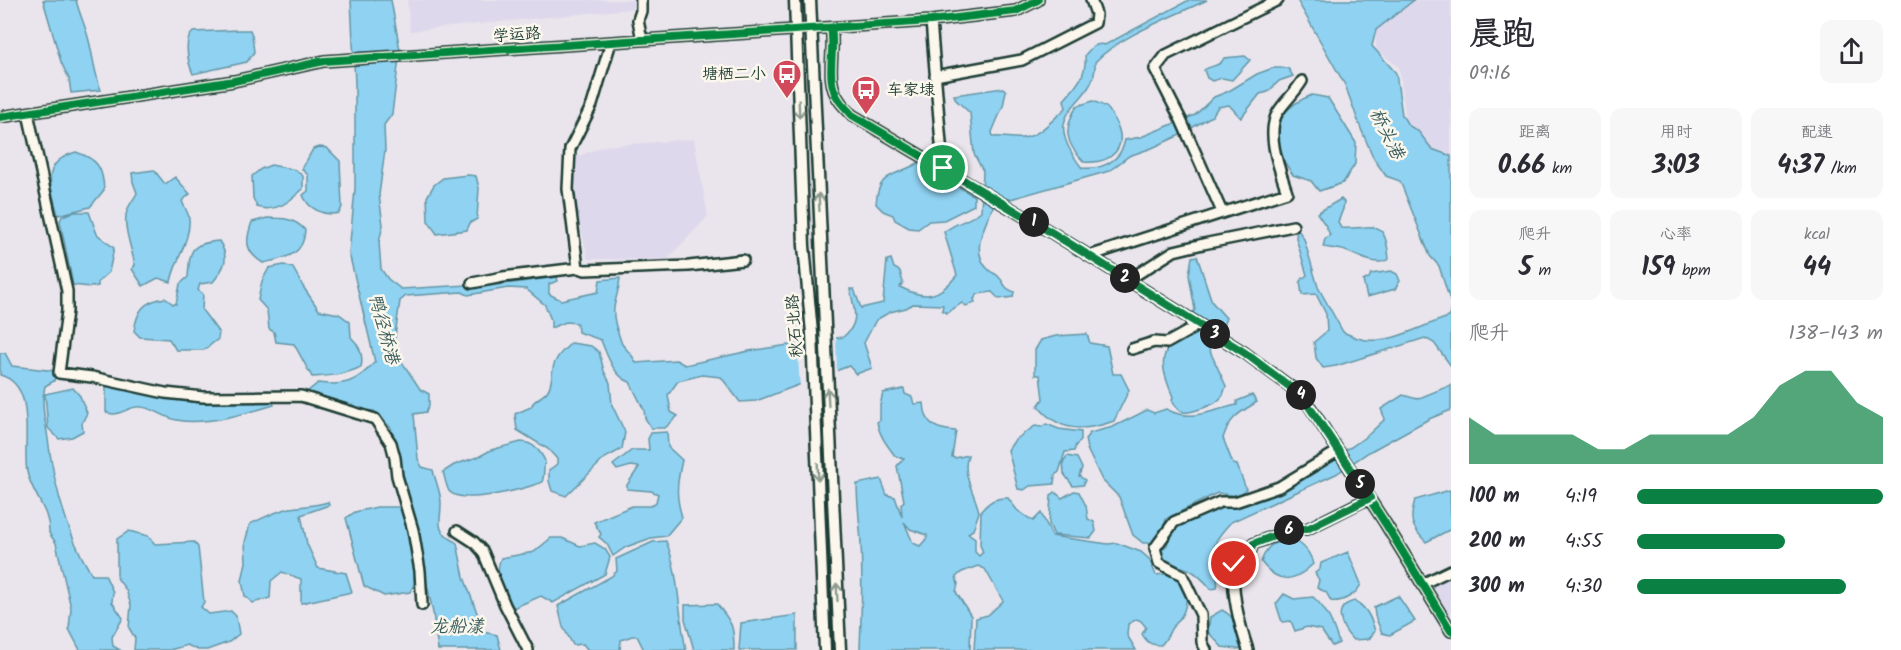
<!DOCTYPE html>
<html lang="zh">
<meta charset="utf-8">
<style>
body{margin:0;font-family:Kalam,"LXGW WenKai TC",sans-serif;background:#f7f7f7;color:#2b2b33;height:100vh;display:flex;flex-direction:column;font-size:22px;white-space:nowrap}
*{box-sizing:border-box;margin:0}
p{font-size:20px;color:#7c7c81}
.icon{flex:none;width:33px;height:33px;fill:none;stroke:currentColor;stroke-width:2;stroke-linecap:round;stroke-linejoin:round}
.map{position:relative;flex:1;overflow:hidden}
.panel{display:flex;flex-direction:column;background:#fff;width:450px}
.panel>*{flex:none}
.pin{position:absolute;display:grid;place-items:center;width:51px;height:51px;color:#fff;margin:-26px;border:3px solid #fff;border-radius:50%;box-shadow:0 2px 6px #0007}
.km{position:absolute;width:30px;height:30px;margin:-15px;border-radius:50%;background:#222;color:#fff;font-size:16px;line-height:30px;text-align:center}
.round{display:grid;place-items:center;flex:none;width:63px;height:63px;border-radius:12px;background:#f7f7f7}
.overview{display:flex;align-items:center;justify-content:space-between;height:102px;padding:0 18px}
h1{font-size:33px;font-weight:800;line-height:45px}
.metrics{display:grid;grid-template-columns:repeat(3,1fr);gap:9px;height:102px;padding:6px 18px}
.metrics div{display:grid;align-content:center;border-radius:12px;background:#f7f7f7;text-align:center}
.metrics b{font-size:26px;font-weight:800}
.metrics small{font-size:16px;font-weight:400}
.metrics p{font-size:16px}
.chart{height:168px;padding:12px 18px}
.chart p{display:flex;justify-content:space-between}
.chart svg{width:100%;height:108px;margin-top:6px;fill:#0b8043;opacity:.7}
ul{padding:0 18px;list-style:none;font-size:20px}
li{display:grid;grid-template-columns:96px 72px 1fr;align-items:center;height:45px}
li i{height:15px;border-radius:8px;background:#0b8043}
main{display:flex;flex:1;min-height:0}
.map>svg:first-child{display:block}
</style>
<main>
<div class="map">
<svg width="1451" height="650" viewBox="0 0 1451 650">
<rect width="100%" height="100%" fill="#eae5ec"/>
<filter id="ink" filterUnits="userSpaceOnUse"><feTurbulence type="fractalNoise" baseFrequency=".0167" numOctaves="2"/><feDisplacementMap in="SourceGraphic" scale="12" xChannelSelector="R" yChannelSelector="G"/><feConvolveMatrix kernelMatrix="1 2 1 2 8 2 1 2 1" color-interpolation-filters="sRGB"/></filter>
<g filter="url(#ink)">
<path fill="#ded8ec" d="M407,0h232l1,8 -230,23z
M1414,0h37v156l-19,-7 -14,-18 -12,-10 -7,-54 -23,-17v-20z
M694,139l14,77 -41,44 -79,-1 -15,-67 3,-35 28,-11z
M1451,570v46l-21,-34z"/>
<path fill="#90d2f2" stroke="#6396a6" stroke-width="1.5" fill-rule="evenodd" d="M43,0h33c3,13 9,25 12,37 5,18 6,35 13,53l-30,3 -2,-14 -8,-17z
M351,0h40l9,50 -8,64 -8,11 1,25 -6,45 4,30 -4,17 2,27 7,10 13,10 67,-4 6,3 83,-11 1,4 -9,3v10l12,6 37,-8 2,-12 20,-2c-2,24 -11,26 -3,52 2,4 3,10 5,14 5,7 11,10 14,19l40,-3 9,5 64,-14 94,-14c18,-14 11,-28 7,-48h4l7,19 22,-5 4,-43 4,-1 3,9 6,3 3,12 -3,4c25,13 39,11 57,-12l-13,-43c12,-10 26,-11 37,-21l2,-40 -9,-17 -4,-41 -14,-13 -2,-5 49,-7 3,3 -3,15 -11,26 1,5c10,-1 20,2 29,1 18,-2 31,-19 44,-30l-2,-8c13,-15 23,-25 21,-45 5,-6 11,-13 20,-10l84,-45h18c-33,16 -88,36 -112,62 3,46 -62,43 -13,106 20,2 39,-7 43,-28l16,-3 54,-22 19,-18 15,-6 28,-17 16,-6h15l5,8 -14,5 -11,11 -8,2 -19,24 -12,-13 -11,2 -6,9 -34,20 -26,12 -23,8 -20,15 -102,29 -14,7c-9,20 -24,46 -3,64 3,2 6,3 8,5 8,8 4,11 16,16l-1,5 -14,2 -7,-7 -14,2 -4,5 1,3 -9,4 -4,-3 -15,10 -5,-3 1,-5 -30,-1 -7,4 -16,4 -14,8 -12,23 8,25 -16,6 -7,-8 -93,35 -16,1 -19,-25 -19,-2 -24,6 -10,14 3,17 7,4 -13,12h-14l-6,-10 -1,-8 -14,-28c-16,-5 -23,-27 -29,-42l-23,-8 -1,-9 -11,-1 -15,6v-8l-6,-15 -19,-16 -18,-1 -40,7 -6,-3 -56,4 -6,5 -6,42 4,13 22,33 9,5v11l-3,7 -12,2 4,45 4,8 11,3c2,10 8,23 8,33 0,25 -8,24 16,40l7,34 20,55 13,3 4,15h-63l-5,-37 -16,-77 -13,-50 -4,-29 -9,-29 -17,-17h-24l-34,-3 -8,-5 -14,-1v-8l14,-3 10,-8c26,3 38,0 57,-21l-26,-109 6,-64v-105z
M1297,0h117l-38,30 -4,16 24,27 6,42 6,10 10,6 14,18 19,7v148l-12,-38 -9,-10 -30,-75 -14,-5 -12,-17 -13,-30 -16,-44z
M239,30h11l2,5 2,17 -7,10 -54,12c-5,-11 -10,-34 0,-42z
M1245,56l5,4 -18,20 -10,-2 -10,3 -5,-3 -3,-8c7,-5 16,-3 20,-12z
M1312,95l16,3 28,45 -1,21 -12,19 -24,8 -8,-10 -18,-6c-5,-8 -12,-17 -15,-25 -8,-28 10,-46 34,-55z
M1093,101c4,2 10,4 13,6 4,3 6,8 8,12 16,27 -1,45 -30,43 -19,-19 -21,-33 -7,-56z
M320,147l7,1 13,13 2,46 -3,6c-14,4 -31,-4 -36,-18l5,-4v-16l-6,-6 11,-20z
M76,152c21,7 27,15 28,38l-14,17 -32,8c-7,-29 -19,-52 18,-63z
M918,163l56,33v9l-30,15 -15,1 -11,8 -9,-1 -14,-8 -2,-5 -10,-4 -7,-7c2,-32 18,-27 42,-41z
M271,165l25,5 7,6v13c-14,13 -27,24 -46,18l-4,-9 -1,-22 9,-7z
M154,170l11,14 10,-7 15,17 -8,7c2,6 7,12 7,18 2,20 -15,44 -18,63l-13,-4 -15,8 -11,-17 3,-4c-3,-15 -13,-41 -8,-54 2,-6 7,-12 10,-18l-4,-11 -1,-9z
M468,175l8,1 3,12 -2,31 -7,4 -3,7 -30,4 -9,-13 -1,-24 7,-12 9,-7z
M1341,199l3,3 -1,7 -5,13 3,6c31,2 44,-14 48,31 -13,9 -33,-5 -46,-9 -7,-1 -13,-2 -20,-3l2,-8 5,-4 -4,-9 -9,-13z
M74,212h15l8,22 17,14 -5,24 -11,10v4l-8,1 -17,-2 -13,-64 2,-5z
M267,218c16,0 27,0 38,12 -1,26 -20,28 -42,33 -18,-11 -18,-22 -11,-41z
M1297,228l7,11 14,48 25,45c7,3 15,7 23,8 28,3 56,-15 83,-23l2,-12v61l-17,-23 -9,-5 -89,28 -13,2 -7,-10 -2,-16 13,-11 -1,-17 -10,-20 -14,1 -2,-14 7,-6 -11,-37z
M219,241c11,17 6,26 -6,41l-13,2 -2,6 5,4 -1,16 17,23 -1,6 -14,11h-28l-7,-11 -29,-2 -6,-6c3,-21 10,-30 31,-33l8,6h3l4,-20 8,-7c2,-28 2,-33 31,-36z
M1197,256l15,46 14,16 -6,16 -29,-20 4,-4 -6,-35 3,-18z
M284,265l9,3 11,20 15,22 20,4 11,8 1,15c8,8 13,18 10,30 -17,8 -32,9 -49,10l-18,-33 -18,-2 -2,-10 -5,-3 -2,-19 -9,-10 4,-19 7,-13z
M1391,271l6,3 3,7 -5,8 -28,8 -4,-16 6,-3 2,-4z
M1197,332l6,4 23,50c-1,3 -2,6 -3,9 -5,8 -12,10 -20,13 -14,5 -24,9 -31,-8l1,-3c-7,-17 -18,-41 1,-55 6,-4 16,-7 23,-10z
M1087,334l3,9 17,3 6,28h8l8,16 -15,31c-30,11 -55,11 -76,-15l5,-7 -3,-24h-5v-25l6,-10 15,-4z
M571,343l20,3 8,6 5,19 6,12 2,22 13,27 -3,17 -17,9 -39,38 -14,-5 -3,-10v-11l8,-6v-5l-9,-10 -31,-19 -2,-16 16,-7c3,-9 12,-9 17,-17 5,-8 3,-20 7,-28 4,-9 9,-12 16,-19z
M0,353h5l7,13 44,5 -2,10 -9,5c-4,16 -1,30 2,46 6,49 18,100 45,143h13l8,17 -1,10 11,16 -11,19 1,9 7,4h-40l-11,-21 2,-21 -15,-65 -7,-10c1,-23 -17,-39 -22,-61 -5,-28 11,-87 -27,-97z
M106,385c59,16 107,17 167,17l1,3c-26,8 -70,21 -97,15 -12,-2 -23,-12 -36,-13 -12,-2 -23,12 -35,5z
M1451,385v25l-22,9 -60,33 -33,22 -105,48c-13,14 -21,23 -17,43 2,9 5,14 3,23l-6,1c-16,-20 -27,-24 -52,-26l-3,-8 11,-10 4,-12 9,-8 41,-20 13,2 81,-36 12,-12 24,-12 17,-12 17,-16 -4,-10 22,-14 14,4z
M73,388l7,8 7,17 -5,10 1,8 -11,6 -13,2 -11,-11 -3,-34z
M904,389l1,5 7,3 2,7 10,-1c1,22 12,27 32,28l-4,26 3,1 13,-3c-7,20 7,38 11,57l-6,18 -5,3 7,5v14l4,4 4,-4 -3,-7 1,-34c8,-9 14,-14 27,-13l9,12 16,11 8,-8 11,23 56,8 9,-1 24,9 8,7 7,16 19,-2c11,17 17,30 3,48 -2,3 -5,5 -7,8 -3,6 -5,11 -10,16 -10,0 -14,-2 -19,-11l4,-7 -5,-6 -4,-2 -9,5 -1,11 9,15h-162l2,-32 12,-3 15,-14 -18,-32 -7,-3 -16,6 -6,5 2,7 -2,8 15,24 -1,34h-110c1,-35 3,-71 1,-106 -1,-21 -4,-40 -4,-60l24,-5 6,16 8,2 7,20 -1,-13 3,-3 -7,-35 7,-8 -9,-2c-8,-11 -16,-21 -18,-34l3,-2v-15l3,-12zM904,522l6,7 17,6v3l-7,8 -7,-3z
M1252,395l5,7c-18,11 -27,15 -34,36l10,26 4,1 9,24 -7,7 -22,-3 -51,26 -6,21 -9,3h-8l-10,-8 -14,-38 -17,-17 -15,-31 -2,-10 5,-6 23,-6 34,-17 7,3 12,-4c26,14 44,1 71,-4v-4z
M1046,424l13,5 22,3v9l-5,4 -2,6 -9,1 -6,20 -4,3 -1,9 -24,2 -6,4 -6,-1 -10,-39 6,-9 8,-6 13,-9 7,1z
M667,432l1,15 14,13c-5,23 -7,35 0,57l-16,19 -15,2 -25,9 -13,9 -6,-12 -8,-7 2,-3 -7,-12 38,-16h19l5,-4 2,-8 -7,-3 -24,-2v-4l12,-18 -8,-1 -14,4 -4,-5 19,-15h17l-1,-11 3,-6z
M521,442c12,0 20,10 24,19 -2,7 0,14 -3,21 -16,7 -82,24 -93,9 -3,-5 -4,-13 -6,-19l11,-7 26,-9 11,-6z
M1067,456l10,2 5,10 -3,8 6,4 -2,5 -10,1 -9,-12 -1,-12z
M1450,490l1,39 -25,13c-15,-15 -17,-22 -11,-42z
M1074,491l5,1 7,14 2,13 6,3 2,9 -5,7 -37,-3 -5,-11 2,-28 4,-4 7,6z
M328,502l1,3 -28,10 6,29 11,24 28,5 6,19 -51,11v-24l-19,-7 -11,9 -1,17 -17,5 -8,-7 -3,-15 4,-19 -1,-20 5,-18c13,-6 26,-13 40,-16 13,-2 25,-2 38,-6z
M377,507h22l5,2 14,68 -8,15 -26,4 -20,-10 -18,-68 9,-6z
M129,531l19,5 7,8 39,-2 4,5 6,55 -3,5 8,7 22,-3 5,5 3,18 -10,8 -22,8h-9l-11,-5 -17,5h-36l1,-12 -6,-10 2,-23 -5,-15 -9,-12v-39z
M551,538h11l18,8 15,-3 10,6 5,8 -5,17 -52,29 -12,-7 -28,12c-8,-14 -20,-34 -12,-50l33,-6z
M1295,540c10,7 15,12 18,24 -19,19 -35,20 -52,-2 8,-22 14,-19 34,-22z
M666,541c14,35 12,72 20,109h-42l-7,-14h-5l-11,4 -1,10h-32l-5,-6 -10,1 -10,-18 -5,-21 54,-30 5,-5 -1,-12 37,-17z
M1348,552l13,32c-4,10 -19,19 -30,17l-5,-9 -9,-4 2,-8 -4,-7 5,-4 1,-6z
M1284,594l10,5 19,-2c15,13 20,27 26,46l-7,3 -11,-16 -14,-3 -12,4 -4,-10 -9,1 -6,-18z
M1398,596l17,25 -25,14 -8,-2 -7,-17 -1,-9z
M1355,601c12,7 16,17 20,30l-6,8 -16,1c-12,-12 -22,-34 2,-39z
M717,604c15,19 17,21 17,46h-40l-9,-31v-14z
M1222,610c14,7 22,25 22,40l-22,-3 -14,-15 2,-15z
M797,615v35h-58l2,-27z"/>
<path fill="#eae5ec" d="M836,335l1,38 -37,15 -3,-47z"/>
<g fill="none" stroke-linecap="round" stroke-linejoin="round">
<g stroke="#1f3d34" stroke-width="14">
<path id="minor" d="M641,0v11l-3,9 4,20
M931,21l12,147
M831,28c5,24 -7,51 8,72 3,5 9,10 13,15l202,119 74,46 117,73 58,43 82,127 66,108
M935,76l87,-16 73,-37 1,-9 -5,-14
M28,113l39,178v20l-8,62 33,4 73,16 38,4 98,-1 74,23 16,24 4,15 2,18 16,54 7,41 2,34
M0,117l234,-36 90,-20 607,-40 85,-10 22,-11
M1222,212l-41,-92 -26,-51 11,-14 112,-55
M1089,256l198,-64c-7,-21 -22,-59 -9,-80 7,-11 17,-19 24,-31
M578,268l-10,-79 2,-40 22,-44 19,-63
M1128,280l46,-29 29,-7 90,-18
M472,283l31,-6 75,-9 7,2 104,-4 54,-6
M1132,349l22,-7 13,1 25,-14 -2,-10
M457,531l17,11 9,10 22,53 23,45
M1422,584l29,-14
M1206,650l-4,-8 -1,-27 -19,-40 -23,-12 -4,-15 19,-26 46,-20h15l44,-15 59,-36
M1248,650c-9,-27 -17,-57 -14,-86l14,-7 5,-13 39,-15h15l62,-31"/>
</g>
<g stroke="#1f3d34" stroke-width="15">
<path id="major" d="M795,0l9,246 8,87 13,317
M810,0l30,650"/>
</g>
<use href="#minor" stroke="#fbf7ec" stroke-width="9"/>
<use href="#major" stroke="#fbf7ec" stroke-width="10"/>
<g stroke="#fbf7ec" stroke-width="11">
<path id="cycleway" d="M831,28c5,24 -7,51 8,72 3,5 9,10 13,15l202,119 74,46 117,73 58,43 82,127 66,108
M0,117l234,-36 90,-20 607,-40 85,-10 22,-11"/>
</g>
<use href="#cycleway" stroke="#00873e" stroke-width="8"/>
</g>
<defs><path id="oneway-shaft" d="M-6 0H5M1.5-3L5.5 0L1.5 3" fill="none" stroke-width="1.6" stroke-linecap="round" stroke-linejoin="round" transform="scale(1.5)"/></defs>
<g stroke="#8d9a90">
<use href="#oneway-shaft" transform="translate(799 109) rotate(88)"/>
<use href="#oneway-shaft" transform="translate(819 202) rotate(-93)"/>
<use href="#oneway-shaft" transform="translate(828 397) rotate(-93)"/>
<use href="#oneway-shaft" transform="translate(818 472) rotate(88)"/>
<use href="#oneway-shaft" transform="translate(837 592) rotate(-93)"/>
</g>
</g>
<g fill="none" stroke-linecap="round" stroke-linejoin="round" filter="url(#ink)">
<g stroke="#fff" stroke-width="12">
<path id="route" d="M943,168l111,66 191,119 57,43 68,102 -63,31h-15l-39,15 -5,13 -14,7"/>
</g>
<use href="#route" stroke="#0b8043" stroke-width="8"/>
</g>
<defs>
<g id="bus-pin" transform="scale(1.5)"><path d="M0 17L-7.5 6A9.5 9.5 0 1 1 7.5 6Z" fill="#d1495b" stroke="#fbf7ec"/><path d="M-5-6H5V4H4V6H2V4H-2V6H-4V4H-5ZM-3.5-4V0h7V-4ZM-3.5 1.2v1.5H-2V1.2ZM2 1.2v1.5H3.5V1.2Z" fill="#fff"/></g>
</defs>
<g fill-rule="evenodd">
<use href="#bus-pin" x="787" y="74"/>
<use href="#bus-pin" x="866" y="90"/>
</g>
<g text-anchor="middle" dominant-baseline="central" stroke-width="5" stroke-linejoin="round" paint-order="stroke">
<g font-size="16" fill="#1f3d34" stroke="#fbf7ec">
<text transform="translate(517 35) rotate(-4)">学运路</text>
<text transform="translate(795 326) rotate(-94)">秋石北路</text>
</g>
<g font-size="16" fill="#1f3d34" stroke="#fbf7ec" text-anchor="end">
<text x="766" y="74">塘栖二小</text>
<text x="887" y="90" text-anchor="start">车家埭</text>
</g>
<g font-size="18" font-style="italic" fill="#365b5a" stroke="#fbf7ec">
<text transform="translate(1386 134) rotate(64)">桥头港</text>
<text transform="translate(383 329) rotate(75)">鸭径桥港</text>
<text x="457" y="627">龙船漾</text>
</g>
</g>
</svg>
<div class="pin" style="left:943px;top:168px;background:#1e9e55"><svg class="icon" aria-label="arrive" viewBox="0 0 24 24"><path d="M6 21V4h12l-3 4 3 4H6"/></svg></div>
<div class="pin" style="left:1234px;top:564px;background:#d93025"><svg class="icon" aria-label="check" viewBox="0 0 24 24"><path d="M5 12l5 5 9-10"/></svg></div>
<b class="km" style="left:1034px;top:222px">1</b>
<b class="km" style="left:1125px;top:278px">2</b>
<b class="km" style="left:1215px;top:334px">3</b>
<b class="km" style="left:1301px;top:395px">4</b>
<b class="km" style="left:1360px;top:484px">5</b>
<b class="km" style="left:1289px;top:530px">6</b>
</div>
<section class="panel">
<div class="overview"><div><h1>晨跑</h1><p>09:16</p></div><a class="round"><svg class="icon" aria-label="share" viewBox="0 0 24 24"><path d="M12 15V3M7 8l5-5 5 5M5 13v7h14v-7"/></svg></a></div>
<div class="metrics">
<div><p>距离</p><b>0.66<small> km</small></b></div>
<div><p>用时</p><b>3:03</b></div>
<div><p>配速</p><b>4:37<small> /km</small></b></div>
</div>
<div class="metrics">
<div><p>爬升</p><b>5<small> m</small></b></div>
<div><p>心率</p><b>159<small> bpm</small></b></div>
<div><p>kcal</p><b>44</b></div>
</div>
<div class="chart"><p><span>爬升</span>138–143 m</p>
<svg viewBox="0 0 160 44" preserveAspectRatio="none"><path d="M0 44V25L10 32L20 32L30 32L40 32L50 38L60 38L70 32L80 32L90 32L100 32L110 25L120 12L130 6L140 6L150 19L160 25V44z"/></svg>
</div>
<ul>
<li><b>100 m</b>4:19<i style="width:100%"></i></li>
<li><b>200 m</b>4:55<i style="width:60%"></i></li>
<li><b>300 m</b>4:30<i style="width:85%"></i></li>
</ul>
</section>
</main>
